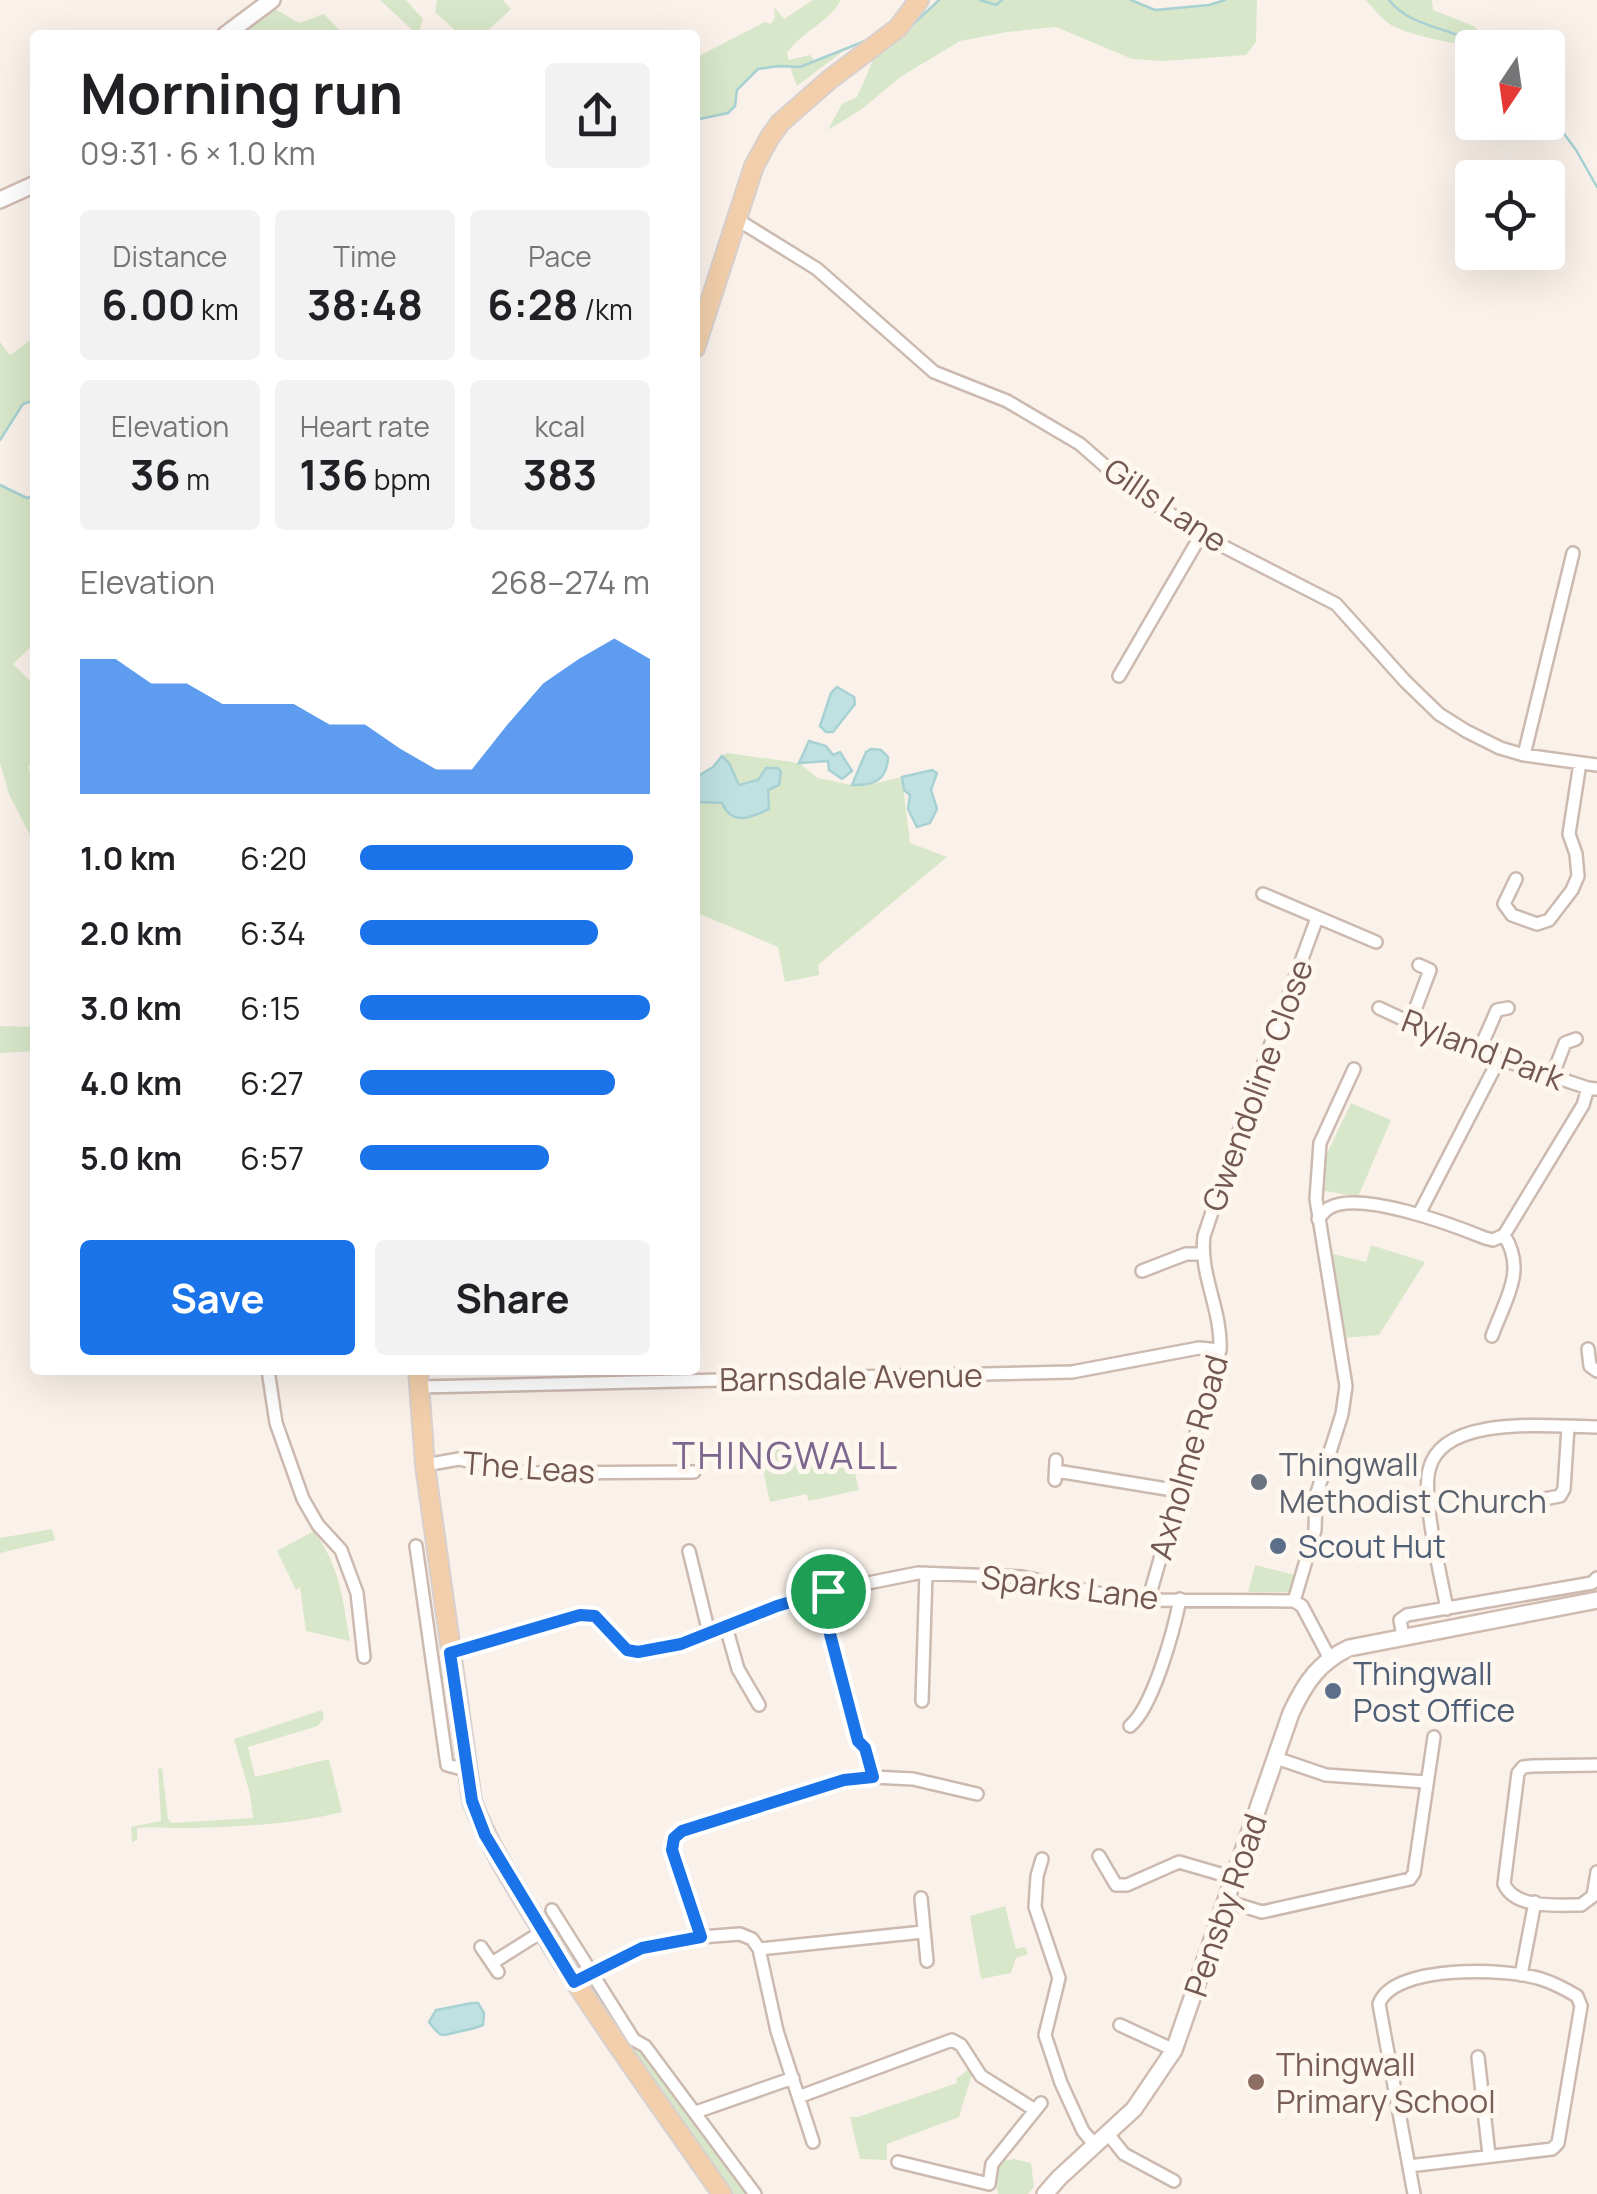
<!DOCTYPE html>
<meta charset="utf-8">
<style>
body{margin:0;font-family:Manrope,sans-serif;background:#f2f2f2;color:#202124;height:100vh;display:flex;flex-direction:column;font-size:38px;white-space:nowrap}
*{box-sizing:border-box;margin:0}
p{font-size:32px;color:#757577}
.icon{flex:none;width:55px;height:55px;fill:none;stroke:currentColor;stroke-width:2;stroke-linecap:round;stroke-linejoin:round}
.map{position:relative;flex:1;overflow:hidden}
.sheet{position:absolute;left:30px;top:30px;width:670px;height:1345px;display:flex;flex-direction:column;background:#fff;border-radius:10px;box-shadow:0 10px 40px #0002}
.sheet>*{flex:none}
.needle{width:65px;rotate:193deg}
.controls{position:absolute;left:1455px;top:30px;display:grid;gap:20px}
.controls a{display:grid;place-items:center;width:110px;height:110px;border-radius:10px;background:#fff;box-shadow:0 10px 40px #0002;font-size:50px}
.pin{position:absolute;display:grid;place-items:center;width:85px;height:85px;color:#fff;margin:-42px;border:5px solid #fff;border-radius:50%;box-shadow:0 2px 10px #0007}
.round{display:grid;place-items:center;flex:none;width:105px;height:105px;border-radius:10px;background:#f2f2f2}
.summary{display:flex;align-items:center;justify-content:space-between;height:170px;padding:0 50px}
h1{font-size:55px;font-weight:700;line-height:75px}
.figures{display:grid;grid-template-columns:repeat(3,1fr);gap:15px;height:170px;padding:10px 50px}
.figures div{display:grid;align-content:center;border-radius:10px;background:#f2f2f2;text-align:center}
.figures b{font-size:42px;font-weight:700}
.figures small{font-size:28px;font-weight:400}
.figures p{font-size:28px}
.chart{height:280px;padding:20px 50px}
.chart p{display:flex;justify-content:space-between}
.chart svg{width:100%;height:180px;margin-top:10px;fill:#1a73e8;opacity:.7}
.button{display:flex;gap:20px;margin-top:auto;padding:20px 50px}
.button a{flex:1;height:115px;border-radius:10px;background:#1a73e8;color:#fff;font-size:40px;font-weight:700;line-height:115px;text-align:center}
.button a+a{background:#f2f2f2;color:#202124}
ul{padding:0 50px;list-style:none;font-size:32px}
li{display:grid;grid-template-columns:160px 120px 1fr;align-items:center;height:75px}
li i{height:25px;border-radius:12px;background:#1a73e8}
.map>svg:first-child{display:block}
</style>
<div class="map">
<svg width="1597" height="2194" viewBox="0 0 1597 2194">
<rect width="100%" height="100%" fill="#faf2ea"/>
<path fill="#d8e7c9" d="M380,0h26l17,19 -5,16z
M437,0h66l8,9 -28,26h-23l-25,-23z
M813,0h28c-13,24 -37,29 -54,53l2,7 21,-5 5,6 35,-15 -53,40 -7,-19 -32,2 -20,21 -3,16 -7,7 -33,7v-62l70,-36 6,2 4,-7 -1,-10 10,12z
M939,0h192l24,10 54,-5 16,-5h32l-1,42 -10,13 -82,6 -32,-2 -76,-32 -49,5 -47,9 -58,35 -40,33 -34,21 14,-26 15,-7 18,-41z
M1365,0h67l1,10 41,16 17,18 -1,3c-22,1 -85,-12 -102,-24 -8,-6 -15,-16 -23,-23z
M275,9l24,14 25,-9 20,21h-103z
M35,337v63l-12,4 -23,36v-98l10,13z
M0,485l27,12 8,-2v148l-22,21 22,22v77l-7,3 7,25v54l-26,-51 -9,-31z
M727,753l72,10 19,15 34,7 12,1 38,-9 8,66 37,14 -129,108 1,10 -34,7 -7,-35 -83,-35v-119l4,9 23,1 25,15 21,-9v-20l7,-1 -17,-8 -19,6 -10,-23 -7,-7z
M0,1026l35,1v24l-35,2z
M1351,1103l40,17 -33,77 -38,-7 3,-28z
M1371,1245l54,17 -46,73 -36,3 -14,-85 37,9z
M847,1440l12,50 -50,11 -3,-7 -36,8 -11,-50 36,-8 3,7z
M52,1529l3,11 -55,13v-15z
M314,1531c27,38 28,66 36,110l-44,-10 -6,-44 -4,3 -19,-39z
M1255,1565l40,10 -6,17h-41z
M322,1710l2,8 -6,8 -70,21 7,30 74,-18 13,53c-47,12 -101,15 -150,16 -19,1 -35,-2 -55,0v12l-5,2 -1,-15 30,-6 -3,-52 4,-1 6,51 4,4 81,-5 -3,-24 -16,-55z
M1005,1906l11,43 9,-2 3,7 -12,4 -5,15 -30,6 -11,-63z
M632,2042l11,6 106,146h-17l-106,-147z
M969,2069l3,5 -13,43 -72,27v16l-27,-1 -10,-42h8l99,-34 -1,-4z
M1014,2159l17,4 3,24 -6,7h-30l-4,-21 8,-12z"/>
<path fill="#c0e1e2" stroke="#a7d1d3" stroke-width="2.5" d="M837,687l17,10 1,7 -22,28h-7l-6,-6 11,-33z
M809,741l17,5 7,9 7,-3 12,19 -10,8 -13,-9 -1,-9 -29,2z
M871,749l10,1 7,7c-1,23 -14,29 -36,28l14,-33z
M722,756l7,7 10,22 19,-5 8,-12h12l3,4 -2,13 -11,5 1,19c-19,9 -37,17 -47,-6l-23,-1 -4,-24 18,-11z
M932,770l5,3 -6,17 6,19 -7,14 -13,4 -9,-18 2,-14 -6,-5 -2,-13z
M472,2003h6l6,10 -1,12c-9,4 -17,5 -26,7 -18,5 -16,5 -28,-10l7,-12z"/>
<g fill="none" stroke-linecap="round" stroke-linejoin="round">
<path stroke="#a7d1d3" stroke-width="2.5" d="M980,0l16,5 6,-5
M1131,0l24,10 54,-5 16,-5
M1389,0c21,28 67,28 95,48
M911,26l28,-26
M1548,112l28,38 21,37
M695,120l33,-7 7,-7 2,-16 21,-21 20,-3 22,1 70,-28
M0,440l23,-36 12,-4
M0,485l27,13 8,-3"/>
<g stroke="#ccbab0" stroke-width="16">
<path id="street" d="M738,220l79,49 117,103 73,29 73,43 41,36 80,55 135,69 69,77 34,33 27,17 34,17 24,7 73,10
M1119,676l82,-141
M1524,755l49,-202
M1516,879l-12,25 8,11 25,9 12,-4 23,-30 6,-14 -2,-22 -7,-20 11,-71
M1263,894l113,48
M1379,1008l79,37 130,43
M1410,1023l20,-53 -11,-5
M1478,1053l19,-43 11,-2
M1551,1079l14,-36 11,-4
M1419,1214l79,-153
M1318,1219c4,-4 7,-9 11,-11 31,-18 124,17 156,30l8,2 11,-5
M1142,1271l44,-17h16
M1492,1336c13,-37 35,-65 12,-101l79,-130 5,-17 9,1
M1588,1349l2,17 7,5
M268,1370l8,53 27,76 15,26 23,25 16,43 7,64
M419,1387l653,-15 127,-24 21,2
M425,1465l34,-6 67,14 168,-1
M1057,1471l122,20
M1055,1480l1,-20
M1512,1505l48,-9 4,-7 4,-62
M416,1546l31,219 19,5
M689,1551l20,82
M1148,1601l72,-251c2,-40 -21,-76 -16,-114l36,-108 77,-210
M1294,1601l21,-71 1,-34 26,-82 4,-28 -30,-187 4,-56 34,-74
M1447,1609c-6,-32 -25,-109 -18,-139 13,-57 123,-43 168,-43
M726,1627l12,42 21,36
M1403,1636l-3,-16 7,-5 185,-32 5,-5
M450,1653l130,-38 15,1 32,35 11,1 43,-8 96,-38 51,-15 90,-18 104,4 108,23 164,1 8,5 27,51
M922,1701l4,-128
M1130,1726c23,-19 44,-96 50,-127
M1276,1758l50,17 100,7
M1597,1765l-65,1 -9,1 -5,6 -14,111c11,25 53,21 77,21l12,-9 4,-24
M873,1777l40,2 64,15
M1099,1856l17,29h11l52,-23 55,16
M1042,1859l-5,17 -2,31 24,71 -14,57 16,48 22,48 11,13
M921,1898l6,63
M1226,1901l36,11 148,-33 4,-6 20,-136
M552,1910l82,130 11,6 110,148
M701,1937l-29,-88 2,-11 8,-7 162,-51 29,-3 -8,-29 -7,-7 -28,-107 -2,-43
M481,1947l17,25
M759,1949l164,-17
M492,1963l51,-32
M1521,1975l14,-73
M575,1982l67,-34 59,-11 39,-3 12,5 7,10 18,82 36,111
M1120,2025l54,25
M1478,2057l11,98
M801,2096l151,-56 9,5 20,31 54,34
M696,2112l97,-34
M1108,2134l16,20 50,27
M898,2162l91,22 3,-20 49,-61
M1409,2166l143,-17 6,-6 23,-137 -4,-10c-12,-7 -23,-13 -36,-17 -34,-11 -148,-15 -162,25l35,190"/>
</g>
<g stroke="#d0bbb1" stroke-width="20">
<path id="secondary" d="M225,35l47,-35
M0,200l35,-16
M1045,2194l14,-16 75,-69 40,-59 117,-337c14,-30 28,-51 58,-65l248,-48"/>
</g>
<g stroke="#d8d0ce" stroke-width="22">
<path id="primary" d="M695,348l59,-182 16,-29 10,-14 49,-43 69,-52 21,-28
M418,1370l7,95 47,336c18,48 46,90 73,134 56,89 117,173 177,259"/>
</g>
<use href="#street" stroke="#fff" stroke-width="11"/>
<use href="#secondary" stroke="#fff" stroke-width="15"/>
<use href="#primary" stroke="#f2cfaa" stroke-width="18"/>
</g>
<g fill="none" stroke-linecap="round" stroke-linejoin="round">
<g stroke="#fff" stroke-width="20">
<path id="route" d="M828,1591l2,43 28,107 7,7 8,29 -29,3 -162,51 -8,7 -2,12 29,87 -59,11 -68,34 -89,-147 -13,-34 -22,-148 130,-38 15,1 32,34 11,2 43,-8 96,-38z"/>
</g>
<use href="#route" stroke="#1a73e8" stroke-width="12"/>
</g>
<circle fill="#6b7280" stroke="#fdf7f0" stroke-width="4" cx="1259" cy="1482" r="10"/>
<g fill="#5c6f8a" stroke="#fdf7f0" stroke-width="4">
<circle cx="1278" cy="1546" r="10"/>
<circle cx="1333" cy="1691" r="10"/>
</g>
<circle fill="#8d6e63" stroke="#fdf7f0" stroke-width="4" cx="1256" cy="2082" r="10"/>
<g text-anchor="middle" dominant-baseline="central" stroke-width="10" stroke-linejoin="round" paint-order="stroke">
<g font-size="32" fill="#735850" stroke="#fdf7f0">
<text transform="translate(1166 505) rotate(34)">Gills Lane</text>
<text transform="translate(1483 1049) rotate(21)">Ryland Park</text>
<text transform="translate(1257 1085) rotate(-70)">Gwendoline Close</text>
<text transform="translate(851 1377) rotate(-1)">Barnsdale Avenue</text>
<text transform="translate(1188 1457) rotate(-74)">Axholme Road</text>
<text transform="translate(529 1467) rotate(4)">The Leas</text>
<text transform="translate(1070 1587) rotate(7)">Sparks Lane</text>
<text transform="translate(1225 1905) rotate(-71)">Pensby Road</text>
</g>
<g font-size="32" fill="#5b616d" stroke="#fdf7f0" text-anchor="start">
<text x="1279" y="1464">Thingwall<tspan x="1279" dy="37">Methodist Church</tspan></text>
</g>
<g font-size="32" fill="#4e5e75" stroke="#fdf7f0" text-anchor="start">
<text x="1298" y="1546">Scout Hut</text>
<text x="1353" y="1673">Thingwall<tspan x="1353" dy="37">Post Office</tspan></text>
</g>
<g font-size="32" fill="#785e54" stroke="#fdf7f0" text-anchor="start">
<text x="1276" y="2064">Thingwall<tspan x="1276" dy="37">Primary School</tspan></text>
</g>
<g font-size="38" letter-spacing="2.5" fill="#7d678e" stroke="#fdf7f0">
<text x="786" y="1454">THINGWALL</text>
</g>
</g>
</svg>
<div class="controls">
<a><svg class="needle" viewBox="-14 -14 28 28"><path d="M0-13l5 13h-10z" fill="#e53935"/><path d="M0 13l5-13h-10z" fill="#757577"/></svg></a>
<a><svg class="icon" aria-label="locate" viewBox="0 0 24 24"><circle cx="12" cy="12" r="6"/><path d="M12 2v4M12 18v4M2 12h4M18 12h4"/></svg></a>
</div>
<div class="pin" style="left:828px;top:1591px;background:#1e9e55"><svg class="icon" aria-label="arrive" viewBox="0 0 24 24"><path d="M6 21V4h12l-3 4 3 4H6"/></svg></div>
<section class="sheet">
<div class="summary"><div><h1>Morning run</h1><p>09:31 · 6 × 1.0 km</p></div><a class="round"><svg class="icon" aria-label="share" viewBox="0 0 24 24"><path d="M12 15V3M7 8l5-5 5 5M5 13v7h14v-7"/></svg></a></div>
<div class="figures">
<div><p>Distance</p><b>6.00<small> km</small></b></div>
<div><p>Time</p><b>38:48</b></div>
<div><p>Pace</p><b>6:28<small> /km</small></b></div>
</div>
<div class="figures">
<div><p>Elevation</p><b>36<small> m</small></b></div>
<div><p>Heart rate</p><b>136<small> bpm</small></b></div>
<div><p>kcal</p><b>383</b></div>
</div>
<div class="chart"><p><span>Elevation</span>268–274 m</p>
<svg viewBox="0 0 160 44" preserveAspectRatio="none"><path d="M0 44V11L10 11L20 17L30 17L40 22L50 22L60 22L70 27L80 27L90 33L100 38L110 38L120 27L130 17L140 11L150 6L160 11V44z"/></svg>
</div>
<ul>
<li><b>1.0 km</b>6:20<i style="width:94%"></i></li>
<li><b>2.0 km</b>6:34<i style="width:82%"></i></li>
<li><b>3.0 km</b>6:15<i style="width:100%"></i></li>
<li><b>4.0 km</b>6:27<i style="width:88%"></i></li>
<li><b>5.0 km</b>6:57<i style="width:65%"></i></li>
</ul>
<div class="button"><a>Save</a><a>Share</a></div>
</section>
</div>
